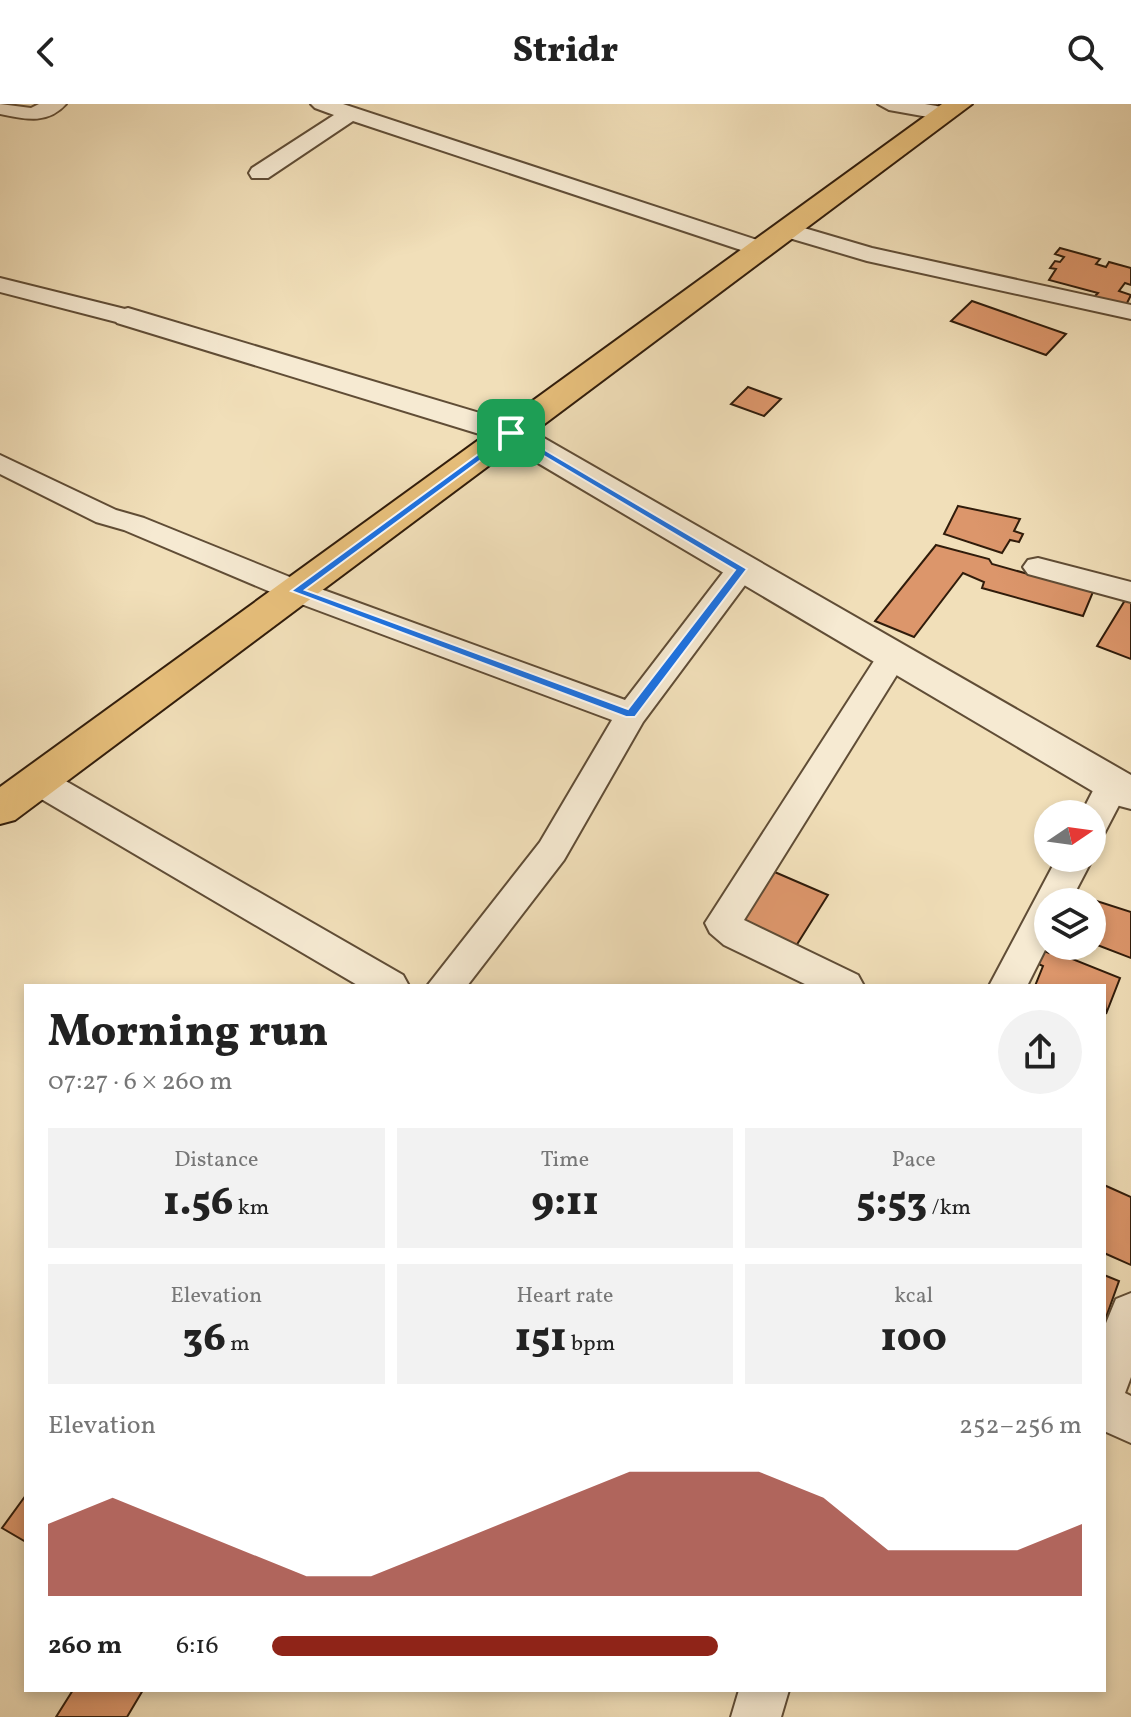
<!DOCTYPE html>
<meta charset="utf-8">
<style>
body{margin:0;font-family:Vollkorn,serif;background:#f2f2f2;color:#222;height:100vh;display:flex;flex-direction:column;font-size:30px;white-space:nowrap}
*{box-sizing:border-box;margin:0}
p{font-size:26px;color:#767676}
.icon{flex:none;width:44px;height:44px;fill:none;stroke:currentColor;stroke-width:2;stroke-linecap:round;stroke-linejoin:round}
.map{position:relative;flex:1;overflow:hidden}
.side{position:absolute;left:24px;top:880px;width:1082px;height:708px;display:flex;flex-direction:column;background:#fff;border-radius:0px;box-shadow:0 4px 12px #0003}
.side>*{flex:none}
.needle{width:52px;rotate:77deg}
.buttons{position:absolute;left:1034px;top:696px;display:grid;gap:16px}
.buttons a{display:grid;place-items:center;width:72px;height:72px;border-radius:50%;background:#fff;box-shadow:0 4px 12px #0003;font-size:40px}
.pin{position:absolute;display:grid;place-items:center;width:68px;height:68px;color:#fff;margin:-34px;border-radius:16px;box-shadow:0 4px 12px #0006}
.round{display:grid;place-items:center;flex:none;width:84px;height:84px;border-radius:42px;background:#f2f2f2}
.summary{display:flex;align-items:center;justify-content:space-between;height:136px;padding:0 24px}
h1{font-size:44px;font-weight:800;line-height:60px}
.stats{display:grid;grid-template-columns:repeat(3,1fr);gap:12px;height:136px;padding:8px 24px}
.stats div{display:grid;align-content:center;border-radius:0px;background:#f2f2f2;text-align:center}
.stats b{font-size:40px;font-weight:800}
.stats small{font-size:22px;font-weight:400}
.stats p{font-size:22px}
.chart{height:224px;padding:16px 24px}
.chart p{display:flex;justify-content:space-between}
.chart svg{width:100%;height:144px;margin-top:8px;fill:#8f2418;opacity:.7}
ul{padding:0 24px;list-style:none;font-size:26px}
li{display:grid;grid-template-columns:128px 96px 1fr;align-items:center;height:60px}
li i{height:20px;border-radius:10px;background:#8f2418}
header{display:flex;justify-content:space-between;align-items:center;height:104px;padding:0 24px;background:#fff;font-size:36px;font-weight:800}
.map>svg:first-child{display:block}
</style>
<header><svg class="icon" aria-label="back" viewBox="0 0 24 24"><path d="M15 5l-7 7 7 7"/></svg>Stridr<svg class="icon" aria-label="search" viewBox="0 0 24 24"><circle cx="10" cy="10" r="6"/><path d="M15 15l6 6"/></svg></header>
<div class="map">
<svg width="1131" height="1613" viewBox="0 0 1131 1613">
<rect width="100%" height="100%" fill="#f1dfb9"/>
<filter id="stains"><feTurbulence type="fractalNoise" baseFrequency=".0025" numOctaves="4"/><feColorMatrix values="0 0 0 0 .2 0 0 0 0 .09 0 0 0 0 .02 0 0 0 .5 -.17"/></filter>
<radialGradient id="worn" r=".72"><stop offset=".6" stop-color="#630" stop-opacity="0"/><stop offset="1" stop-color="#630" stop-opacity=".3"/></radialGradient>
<path fill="#dc966b" stroke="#301c0b" stroke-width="2" d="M1060,144l40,11 -4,5 10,3 3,-5 22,6v17l-6,-2 -6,8 12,4 -5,10 -32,-8 4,-4 -49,-13 7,-11 -6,-1 5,-7 5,1 4,-5 -9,-3z
M972,197l94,33 -20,21 -95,-34z
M748,283l33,12 -17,17 -33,-12z
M958,402l62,13 -6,12 9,3 -4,8 -9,-2 -8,13 -58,-19z
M936,441l53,14 3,5 101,28 -10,24 -101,-28 2,-6 -21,-9 -49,64 -39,-16z
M1127,493l4,1v61l-34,-13z
M770,766l58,25 -32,51 -58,-26z
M1078,791l53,17v46l-39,-15v-41h-17z
M1039,845l10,4 1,-3 70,28 -14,36 -2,-28h-69l8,-20 -9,-4z
M1104,1081l27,12v68l-27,-12z
M1104,1171l15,6 -15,42z
M26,1391v47l-24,-14z
M73,1586h70l-16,27h-71z"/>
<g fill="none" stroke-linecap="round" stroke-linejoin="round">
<g stroke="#604d36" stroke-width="4">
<path id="minor" d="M0,0l31,4 8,-4h27c-19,21 -41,15 -66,10z
M311,0h32l426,140 4,5 -4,5h-16l-400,-133 -85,57h-16l-3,-5 3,-5 82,-53 -19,-7z
M878,0h47l28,5 3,5 -11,6 -56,-10z
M787,119l85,25 259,57v14l-264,-58 -88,-26 -4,-5 4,-5z
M0,174l137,34 4,5 -4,5 -9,3 -128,-33z
M0,351l116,55 28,8 163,66 318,116 106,-138 11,-3 11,3 4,7 -114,153 -79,138 -97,126h-40l113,-144 72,-122 -327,-122 -161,-68 -28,-8 -96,-48z
M1038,454l93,24v20l-103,-28 -5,-7 5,-7z
M892,542l11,4 5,7 -164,263 114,55 6,11h-55l-85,-41 -14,-12 -5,-10 176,-273z
M38,665l12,3 353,203 6,11h-50l-333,-196 -5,-9 5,-9z
M1113,668l12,3 5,9 -26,50 -12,4v-24h-11l20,-39z
M1092,753l1,1 -23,44h-22v42l-21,42h-38l68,-128z
M1131,1189v84l-6,16 6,3v47l-27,-12v-103l12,-29z
M739,1586h50l-8,27h-50z"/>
</g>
<g stroke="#604d36" stroke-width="4">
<path id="tertiary" d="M128,204l395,118 608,349v34l-15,-4 -617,-365 -382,-117 -4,-6 4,-6z"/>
</g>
<g stroke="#301c0b" stroke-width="4">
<path id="primary" d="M942,0h30l-957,716 -15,4v-37z"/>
</g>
<use href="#minor" fill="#f6ead2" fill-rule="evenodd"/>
<use href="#tertiary" fill="#f6ead2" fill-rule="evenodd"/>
<use href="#primary" fill="#e8c07c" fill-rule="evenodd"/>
</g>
<path fill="#1a73e8" stroke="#fff" stroke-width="2" fill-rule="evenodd" d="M511,326l236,139 -112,148h-9l-335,-126zM512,333l223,133 -107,139 -323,-119z"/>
<rect width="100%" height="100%" filter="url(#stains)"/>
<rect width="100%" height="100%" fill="url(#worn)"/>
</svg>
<div class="buttons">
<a><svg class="needle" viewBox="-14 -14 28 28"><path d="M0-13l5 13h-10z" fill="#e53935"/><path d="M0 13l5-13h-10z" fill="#767676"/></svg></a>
<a><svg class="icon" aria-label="layers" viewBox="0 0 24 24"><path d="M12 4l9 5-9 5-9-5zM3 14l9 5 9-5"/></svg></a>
</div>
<div class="pin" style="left:511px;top:329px;background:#1e9e55"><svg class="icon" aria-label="arrive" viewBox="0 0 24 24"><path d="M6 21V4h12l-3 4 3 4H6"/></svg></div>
<section class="side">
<div class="summary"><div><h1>Morning run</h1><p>07:27 · 6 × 260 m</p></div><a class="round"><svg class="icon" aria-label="share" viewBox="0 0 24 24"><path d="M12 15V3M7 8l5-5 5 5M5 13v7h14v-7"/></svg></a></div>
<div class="stats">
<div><p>Distance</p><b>1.56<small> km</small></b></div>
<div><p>Time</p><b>9:11</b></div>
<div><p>Pace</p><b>5:53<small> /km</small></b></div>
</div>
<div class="stats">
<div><p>Elevation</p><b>36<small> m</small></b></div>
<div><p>Heart rate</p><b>151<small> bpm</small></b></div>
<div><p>kcal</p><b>100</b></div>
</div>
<div class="chart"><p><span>Elevation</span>252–256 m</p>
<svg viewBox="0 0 160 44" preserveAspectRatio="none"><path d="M0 44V22L10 14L20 22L30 30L40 38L50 38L60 30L70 22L80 14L90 6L100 6L110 6L120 14L130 30L140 30L150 30L160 22V44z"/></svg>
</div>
<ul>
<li><b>260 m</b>6:16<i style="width:55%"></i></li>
</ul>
</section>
</div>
